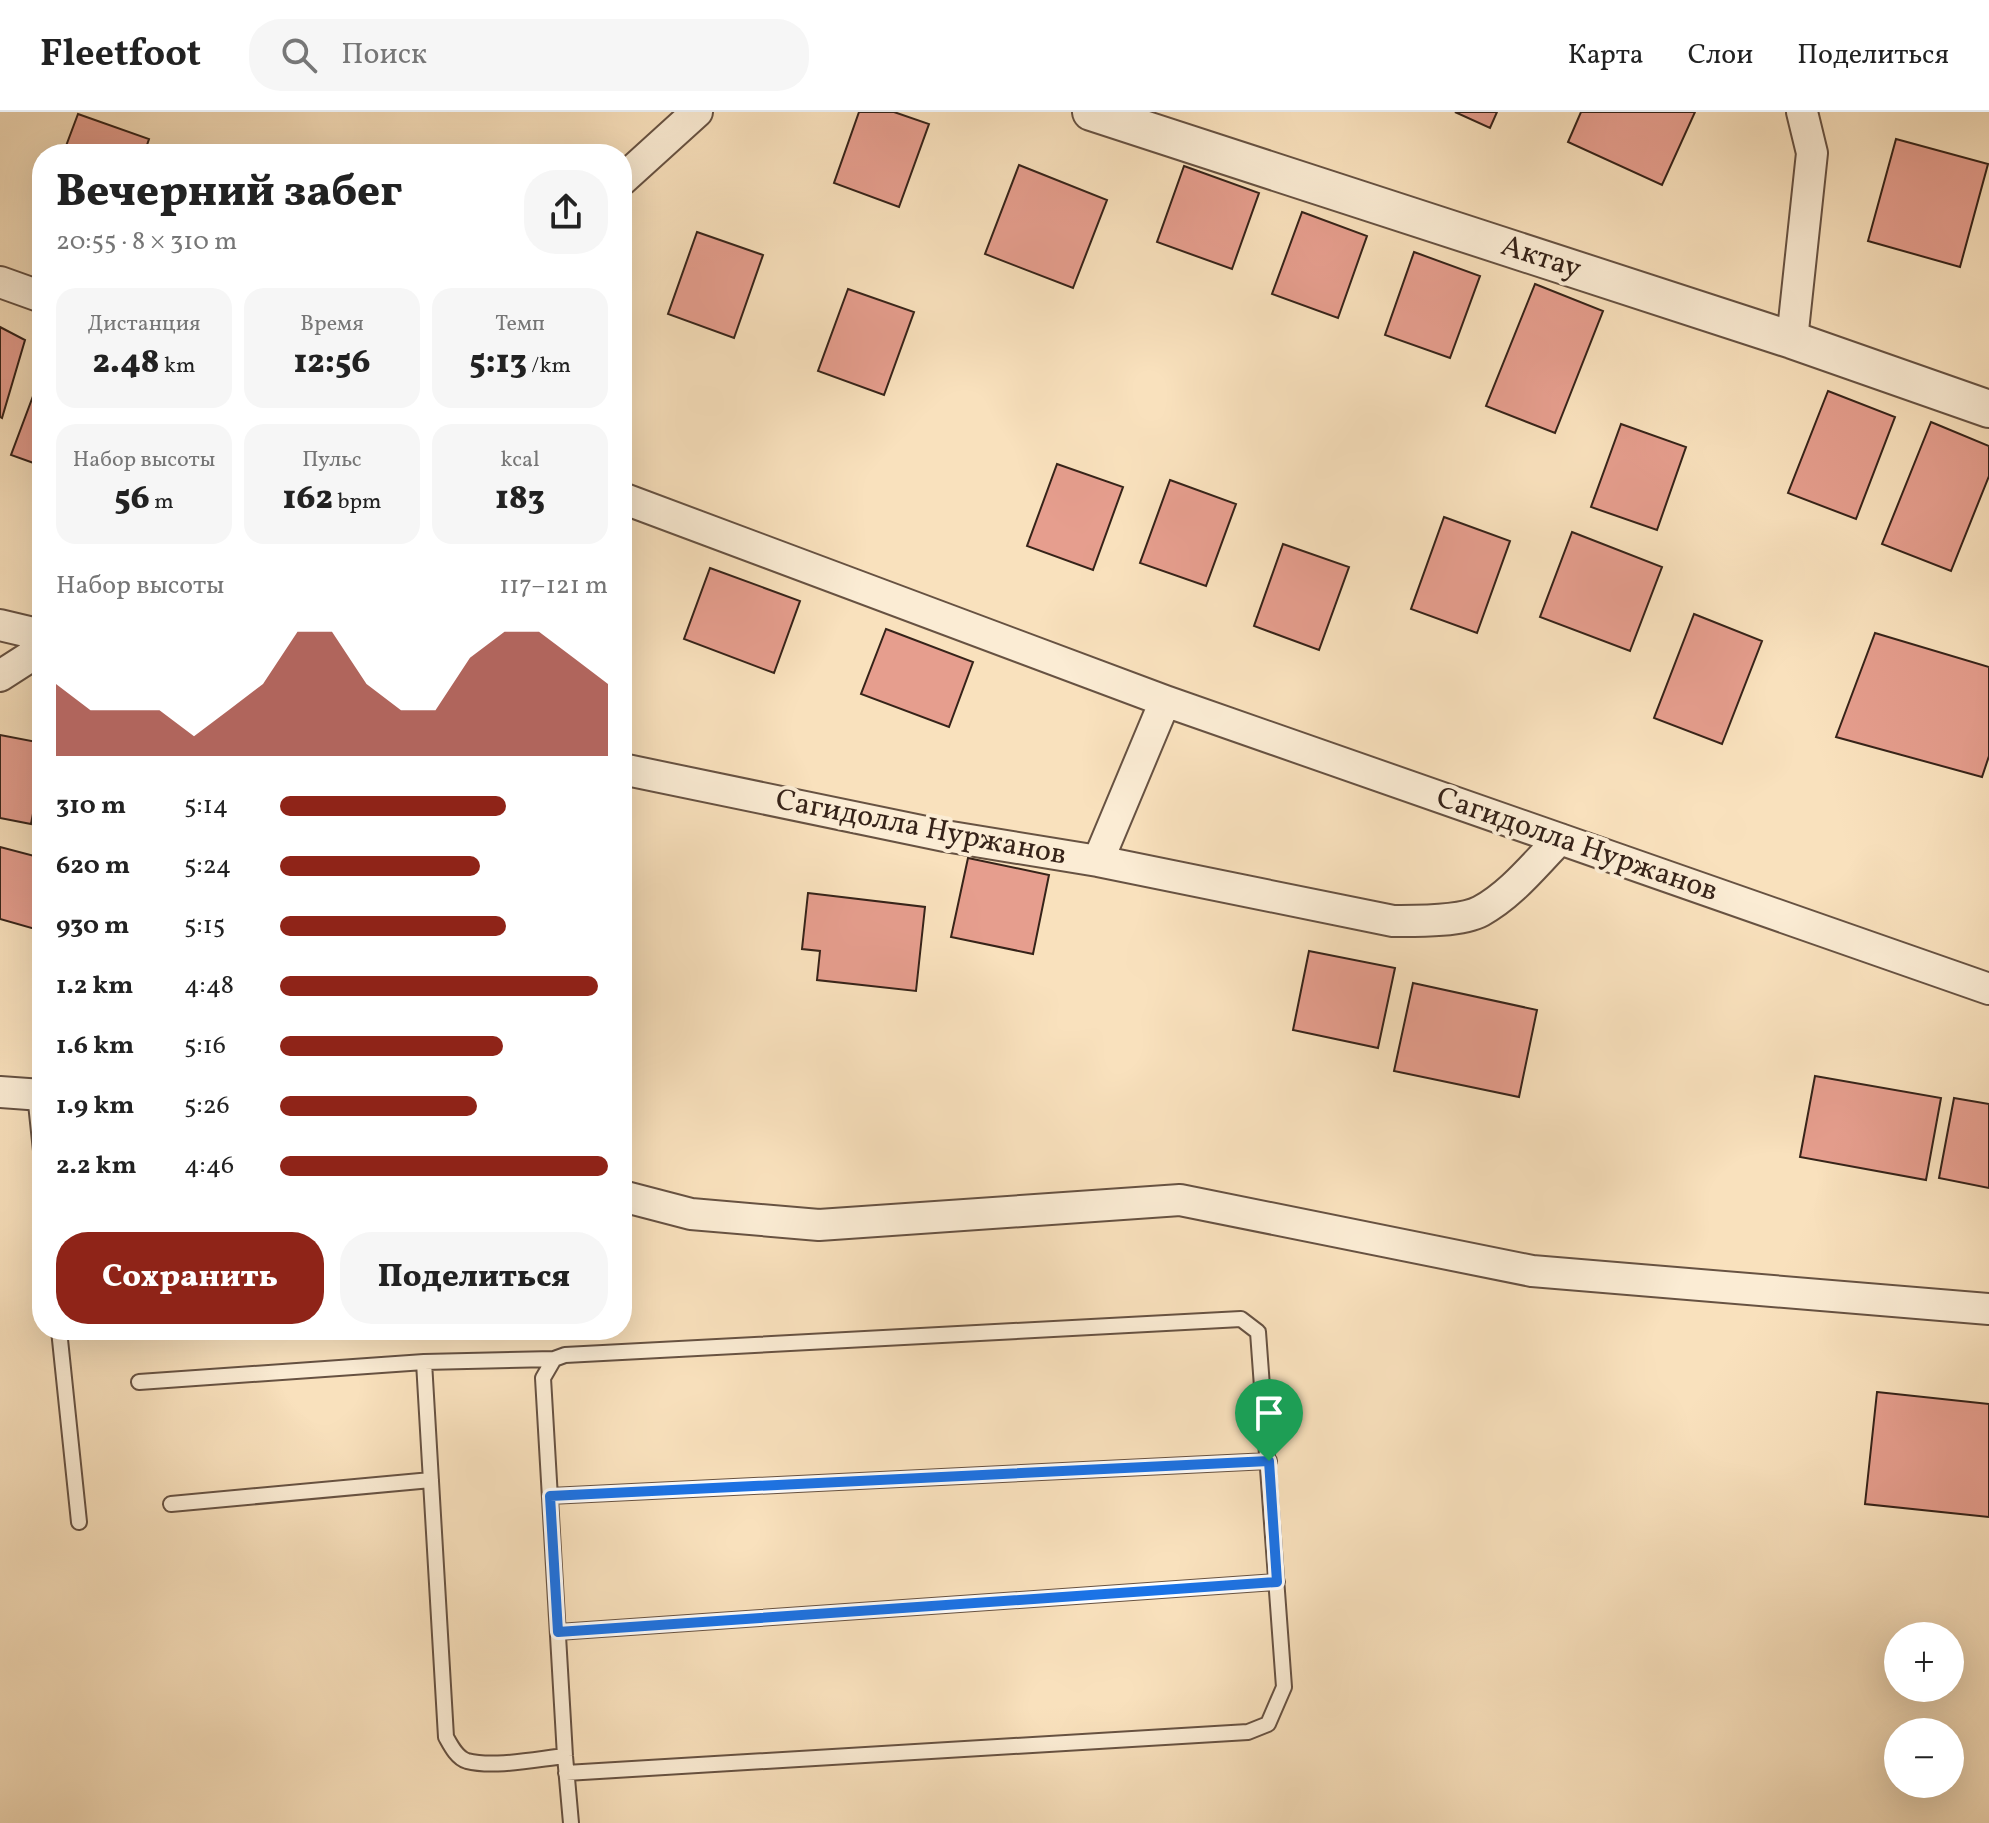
<!DOCTYPE html>
<html lang="ru">
<meta charset="utf-8">
<style>
body{margin:0;font-family:Vollkorn,serif;background:#f6f6f6;color:#222;height:100vh;display:flex;flex-direction:column;font-size:30px;white-space:nowrap}
*{box-sizing:border-box;margin:0}
p{font-size:26px;color:#767676}
.icon{flex:none;width:44px;height:44px;fill:none;stroke:currentColor;stroke-width:2;stroke-linecap:round;stroke-linejoin:round}
.map{position:relative;flex:1;overflow:hidden}
.drawer{position:absolute;left:32px;top:32px;width:600px;height:1196px;display:flex;flex-direction:column;background:#fff;border-radius:32px;box-shadow:0 8px 32px #0002}
.drawer>*{flex:none}
.fabs{position:absolute;left:1884px;top:1510px;display:grid;gap:16px}
.fabs a{display:grid;place-items:center;width:80px;height:80px;border-radius:50%;background:#fff;box-shadow:0 8px 32px #0002;font-size:40px}
.pin{position:absolute;display:grid;place-items:center;width:68px;height:68px;color:#fff;margin:-82px -34px;border-radius:50% 50% 50% 0;rotate:-45deg;box-shadow:0 0 8px #0007}
.pin .icon{rotate:45deg}
.round{display:grid;place-items:center;flex:none;width:84px;height:84px;border-radius:32px;background:#f6f6f6}
.headline{display:flex;align-items:center;justify-content:space-between;height:136px;padding:0 24px}
h1{font-size:44px;font-weight:800;line-height:60px}
.figures{display:grid;grid-template-columns:repeat(3,1fr);gap:12px;height:136px;padding:8px 24px}
.figures div{display:grid;align-content:center;border-radius:20px;background:#f6f6f6;text-align:center}
.figures b{font-size:34px;font-weight:800}
.figures small{font-size:22px;font-weight:400}
.figures p{font-size:22px}
.chart{height:224px;padding:16px 24px}
.chart p{display:flex;justify-content:space-between}
.chart svg{width:100%;height:144px;margin-top:8px;fill:#8f2418;opacity:.7}
.cta{display:flex;gap:16px;margin-top:auto;padding:16px 24px}
.cta a{flex:1;height:92px;border-radius:32px;background:#8f2418;color:#fff;font-size:32px;font-weight:800;line-height:92px;text-align:center}
.cta a+a{background:#f6f6f6;color:#222}
ul{padding:0 24px;list-style:none;font-size:26px}
li{display:grid;grid-template-columns:128px 96px 1fr;align-items:center;height:60px}
li i{height:20px;border-radius:10px;background:#8f2418}
header{display:flex;align-items:center;gap:48px;box-sizing:border-box;height:112px;padding:0 40px;background:#fff;border-bottom:2px solid #e0e0e0}
header strong{font-size:38px}
nav{display:flex;gap:44px;margin-inline-start:auto;font-size:28px}
.search{width:560px;height:72px;background:#f6f6f6;display:flex;align-items:center;gap:20px;box-sizing:border-box;padding:0 28px;border-radius:32px;color:#767676;font-size:30px}
.map>svg:first-child{display:block}
</style>
<header>
<strong>Fleetfoot</strong>
<div class="search"><svg class="icon" aria-label="search" viewBox="0 0 24 24"><circle cx="10" cy="10" r="6"/><path d="M15 15l6 6"/></svg>Поиск</div>
<nav><a>Карта</a><a>Слои</a><a>Поделиться</a></nav>
</header>
<div class="map">
<svg width="1989" height="1711" viewBox="0 0 1989 1711">
<rect width="100%" height="100%" fill="#f9e1bd"/>
<filter id="stains"><feTurbulence type="fractalNoise" baseFrequency=".0025" numOctaves="4"/><feColorMatrix values="0 0 0 0 .2 0 0 0 0 .09 0 0 0 0 .02 0 0 0 .5 -.17"/></filter>
<radialGradient id="worn" r=".72"><stop offset=".6" stop-color="#630" stop-opacity="0"/><stop offset="1" stop-color="#630" stop-opacity=".3"/></radialGradient>
<path fill="#e69e8e" stroke="#362319" stroke-width="2" d="M859,0h35l35,12 -30,83 -65,-24z
M1455,0h42l-7,16z
M1581,0h114l-33,73 -94,-43z
M78,2l71,25 -5,15h-81z
M1896,27l92,25 -28,103 -92,-26z
M1019,53l88,35 -34,88 -88,-34z
M1184,54l75,27 -27,76 -75,-27z
M1302,100l65,24 -29,82 -66,-24z
M697,120l66,23 -29,83 -66,-24z
M1414,140l66,24 -30,82 -65,-23z
M1535,172l68,27 -48,122 -69,-27z
M848,177l66,23 -30,83 -66,-24z
M0,215l25,13 -23,78 -2,-1z
M42,260v94l-31,-11z
M1828,279l67,26 -39,102 -68,-26z
M1931,310l58,24v30l-38,95 -69,-27z
M1621,312l65,23 -29,83 -66,-23z
M1057,352l66,23 -30,83 -66,-24z
M1170,368l66,24 -30,82 -66,-23z
M1444,405l66,24 -33,92 -66,-24z
M1572,420l90,35 -32,84 -90,-34z
M1283,432l66,23 -30,83 -65,-24z
M710,456l90,33 -26,72 -90,-34z
M1694,502l68,27 -40,103 -68,-26z
M886,517l87,33 -24,65 -88,-33z
M1875,521l114,34v89l-7,21 -146,-40z
M0,623l42,8v24l-11,57 -31,-6z
M0,735l42,11v73l-42,-12z
M968,746l81,17 -16,79 -82,-17z
M808,781l117,14 -9,84 -99,-11 3,-29 -18,-2z
M1309,839l86,17 -17,80 -85,-18z
M1413,871l124,27 -18,87 -125,-26z
M1815,964l126,22 -15,82 -126,-23z
M1954,986l35,6v84l-50,-10z
M1877,1280l112,12v113l-124,-13z"/>
<g fill="none" stroke-linecap="round" stroke-linejoin="round">
<g stroke="#675242" stroke-width="18">
<path id="service" d="M35,982l7,66
M59,1218l20,192
M424,1250l22,375c5,9 11,21 21,24 27,7 70,-2 98,-5
M139,1270l285,-20 130,-3
M550,1384l719,-35
M171,1392l260,-24
M558,1520l719,-50
M566,1661l682,-41 20,-8 16,-37 -26,-355 -17,-13 -676,36 -11,4 -11,19 22,378 6,67"/>
</g>
<g stroke="#675242" stroke-width="34">
<path id="minor" d="M622,68l75,-68
M0,170l42,15
M1792,228l20,-187 -10,-41
M622,386l543,203 824,288
M0,513l42,10
M0,564l42,-27
M622,657l323,67 153,25 67,-160
M1098,749l295,60c23,0 68,1 88,-10 31,-17 54,-47 79,-72
M0,980l42,3
M622,1084l69,18 128,11 361,-25 352,71 457,38"/>
</g>
<g stroke="#675242" stroke-width="40">
<path id="tertiary" d="M1091,0l701,228 197,69"/>
</g>
<use href="#service" stroke="#fbecd4" stroke-width="14"/>
<use href="#minor" stroke="#fbecd4" stroke-width="30"/>
<use href="#tertiary" stroke="#fbecd4" stroke-width="36"/>
</g>
<g fill="none" stroke-linecap="round" stroke-linejoin="round">
<g stroke="#fff" stroke-width="16">
<path id="route" d="M1269,1349l8,121 -719,50 -8,-136z"/>
</g>
<use href="#route" stroke="#1a73e8" stroke-width="10"/>
</g>
<g text-anchor="middle" dominant-baseline="central" stroke-width="8" stroke-linejoin="round" paint-order="stroke">
<g font-size="30" fill="#362319" stroke="#fbecd4">
<text transform="translate(1541 146) rotate(18)">Актау</text>
<text transform="translate(921 716) rotate(11)">Сагидолла Нуржанов</text>
<text transform="translate(1577 733) rotate(19)">Сагидолла Нуржанов</text>
</g>
</g>
<rect width="100%" height="100%" filter="url(#stains)"/>
<rect width="100%" height="100%" fill="url(#worn)"/>
</svg>
<div class="fabs">
<a>+</a>
<a>−</a>
</div>
<div class="pin" style="left:1269px;top:1349px;background:#1e9e55"><svg class="icon" aria-label="arrive" viewBox="0 0 24 24"><path d="M6 21V4h12l-3 4 3 4H6"/></svg></div>
<section class="drawer">
<div class="headline"><div><h1>Вечерний забег</h1><p>20:55 · 8 × 310 m</p></div><a class="round"><svg class="icon" aria-label="share" viewBox="0 0 24 24"><path d="M12 15V3M7 8l5-5 5 5M5 13v7h14v-7"/></svg></a></div>
<div class="figures">
<div><p>Дистанция</p><b>2.48<small> km</small></b></div>
<div><p>Время</p><b>12:56</b></div>
<div><p>Темп</p><b>5:13<small> /km</small></b></div>
</div>
<div class="figures">
<div><p>Набор высоты</p><b>56<small> m</small></b></div>
<div><p>Пульс</p><b>162<small> bpm</small></b></div>
<div><p>kcal</p><b>183</b></div>
</div>
<div class="chart"><p><span>Набор высоты</span>117–121 m</p>
<svg viewBox="0 0 160 44" preserveAspectRatio="none"><path d="M0 44V22L10 30L20 30L30 30L40 38L50 30L60 22L70 6L80 6L90 22L100 30L110 30L120 14L130 6L140 6L150 14L160 22V44z"/></svg>
</div>
<ul>
<li><b>310 m</b>5:14<i style="width:69%"></i></li>
<li><b>620 m</b>5:24<i style="width:61%"></i></li>
<li><b>930 m</b>5:15<i style="width:69%"></i></li>
<li><b>1.2 km</b>4:48<i style="width:97%"></i></li>
<li><b>1.6 km</b>5:16<i style="width:68%"></i></li>
<li><b>1.9 km</b>5:26<i style="width:60%"></i></li>
<li><b>2.2 km</b>4:46<i style="width:100%"></i></li>
</ul>
<div class="cta"><a>Сохранить</a><a>Поделиться</a></div>
</section>
</div>
